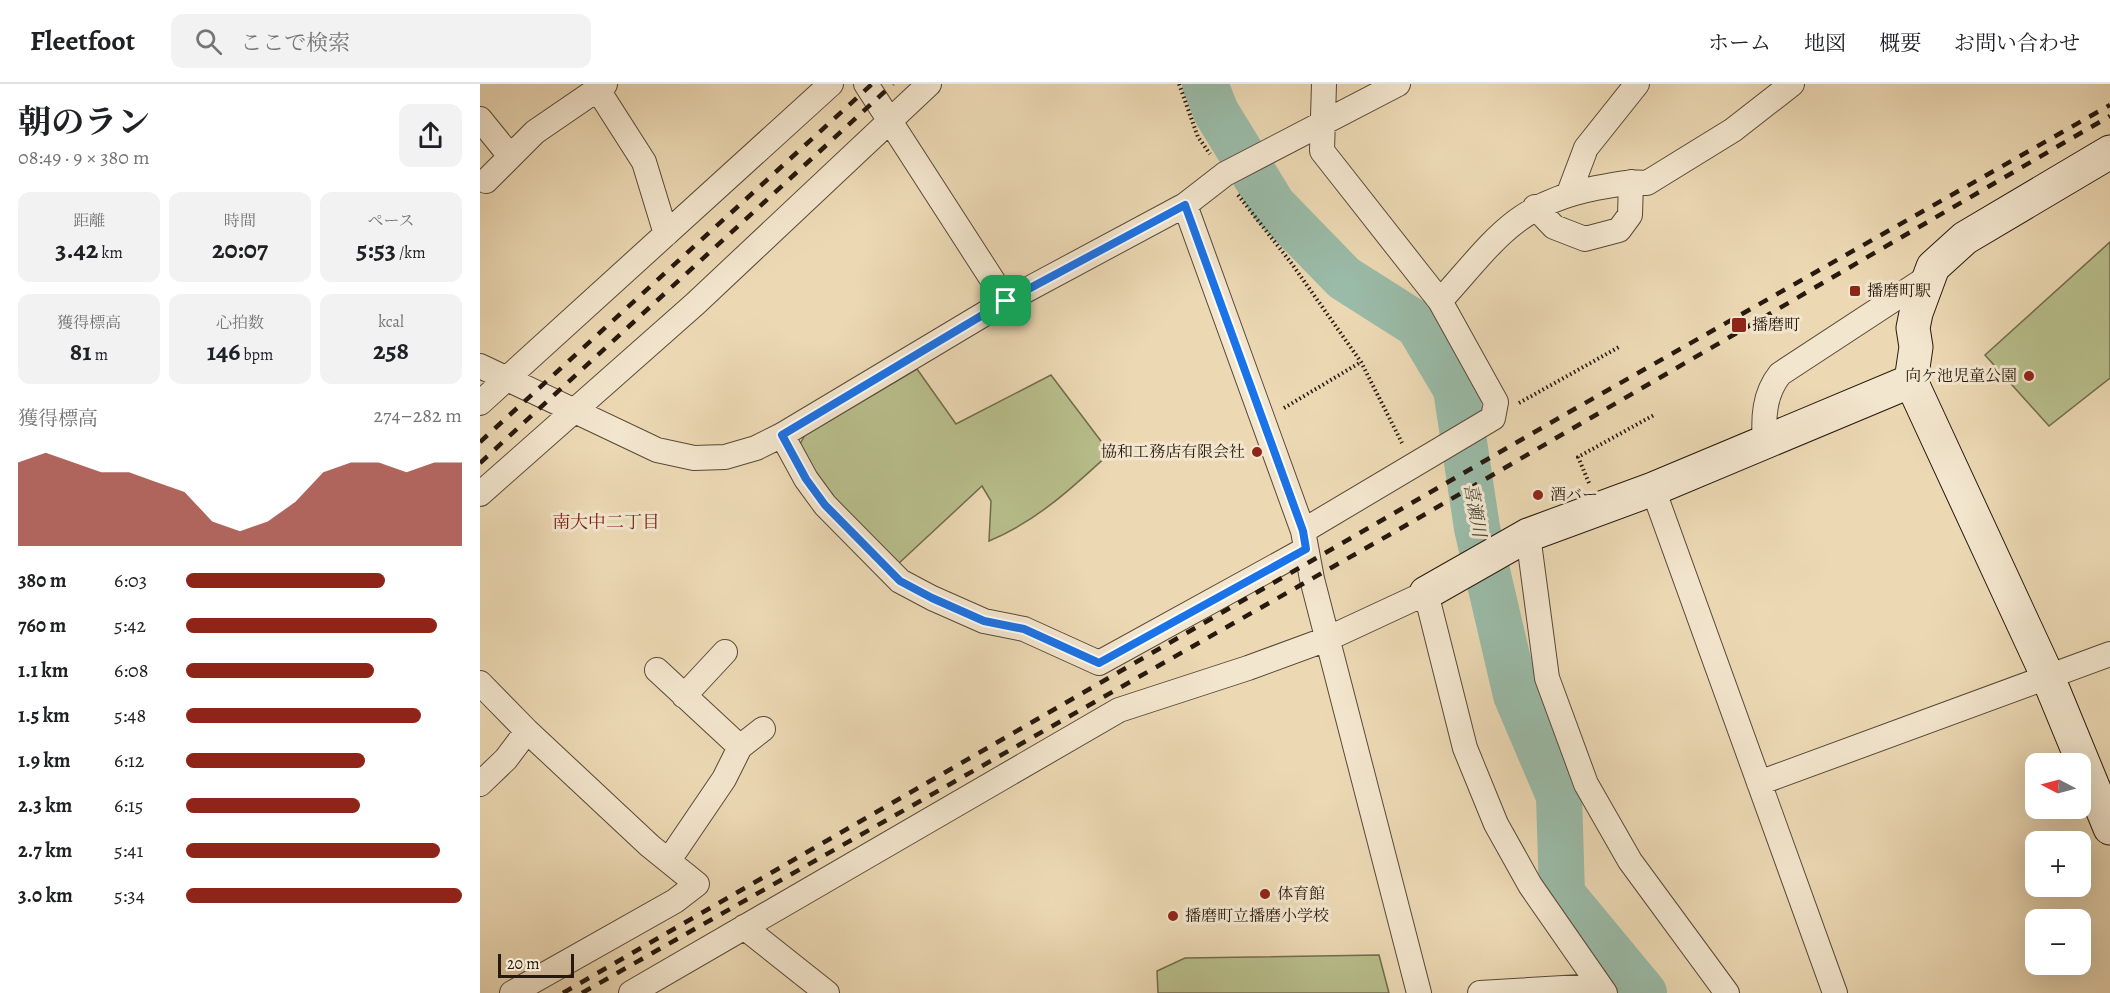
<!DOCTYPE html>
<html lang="ja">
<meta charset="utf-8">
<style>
body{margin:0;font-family:Alegreya,"Noto Serif JP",serif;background:#f2f2f2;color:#202124;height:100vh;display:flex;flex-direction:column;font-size:22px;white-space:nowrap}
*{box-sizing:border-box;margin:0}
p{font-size:20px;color:#757577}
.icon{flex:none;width:33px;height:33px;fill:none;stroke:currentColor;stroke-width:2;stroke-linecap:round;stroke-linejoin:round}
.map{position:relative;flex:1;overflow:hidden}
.details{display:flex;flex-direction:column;background:#fff;width:480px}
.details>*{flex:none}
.needle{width:39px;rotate:276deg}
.tools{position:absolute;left:1545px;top:669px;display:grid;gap:12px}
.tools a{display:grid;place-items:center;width:66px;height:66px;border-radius:12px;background:#fff;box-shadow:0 6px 24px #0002;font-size:30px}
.scale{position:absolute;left:18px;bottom:15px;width:76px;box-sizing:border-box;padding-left:6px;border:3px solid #27190e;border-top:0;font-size:16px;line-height:21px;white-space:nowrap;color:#27190e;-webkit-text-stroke:4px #f3e6ce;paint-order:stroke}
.pin{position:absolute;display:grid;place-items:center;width:51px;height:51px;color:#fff;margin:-26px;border-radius:12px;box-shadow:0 3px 9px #0006}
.round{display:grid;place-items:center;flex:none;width:63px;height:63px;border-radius:12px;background:#f2f2f2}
.overview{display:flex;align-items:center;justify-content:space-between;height:102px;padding:0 18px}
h1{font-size:33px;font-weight:700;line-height:45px}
.stats{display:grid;grid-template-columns:repeat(3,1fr);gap:9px;height:102px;padding:6px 18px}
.stats div{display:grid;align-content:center;border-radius:12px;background:#f2f2f2;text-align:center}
.stats b{font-size:26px;font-weight:700}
.stats small{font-size:16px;font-weight:400}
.stats p{font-size:16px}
.chart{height:168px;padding:12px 18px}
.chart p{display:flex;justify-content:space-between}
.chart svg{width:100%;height:108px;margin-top:6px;fill:#8f2418;opacity:.7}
ul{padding:0 18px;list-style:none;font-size:20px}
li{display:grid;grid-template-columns:96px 72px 1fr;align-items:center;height:45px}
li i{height:15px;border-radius:8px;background:#8f2418}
header{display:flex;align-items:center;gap:36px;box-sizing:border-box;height:84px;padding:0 30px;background:#fff;border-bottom:2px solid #e0e0e0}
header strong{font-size:28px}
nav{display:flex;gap:33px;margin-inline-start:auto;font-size:21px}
.search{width:420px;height:54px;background:#f2f2f2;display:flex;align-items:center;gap:15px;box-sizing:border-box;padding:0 21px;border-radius:12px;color:#757577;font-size:22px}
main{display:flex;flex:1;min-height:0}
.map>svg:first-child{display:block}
</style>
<header>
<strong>Fleetfoot</strong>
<div class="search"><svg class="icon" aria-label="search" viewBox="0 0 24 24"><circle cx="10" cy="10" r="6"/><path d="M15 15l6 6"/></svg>ここで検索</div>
<nav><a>ホーム</a><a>地図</a><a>概要</a><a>お問い合わせ</a></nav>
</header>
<main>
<section class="details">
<div class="overview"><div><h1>朝のラン</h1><p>08:49 · 9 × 380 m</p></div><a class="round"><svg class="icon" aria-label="share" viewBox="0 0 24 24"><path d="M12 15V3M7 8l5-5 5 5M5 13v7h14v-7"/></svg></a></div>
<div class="stats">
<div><p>距離</p><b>3.42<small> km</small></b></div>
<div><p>時間</p><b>20:07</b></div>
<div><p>ペース</p><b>5:53<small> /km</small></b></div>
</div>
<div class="stats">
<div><p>獲得標高</p><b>81<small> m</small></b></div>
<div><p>心拍数</p><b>146<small> bpm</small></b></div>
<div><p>kcal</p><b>258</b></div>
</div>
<div class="chart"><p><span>獲得標高</span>274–282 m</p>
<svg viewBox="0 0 160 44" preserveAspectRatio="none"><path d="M0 44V10L10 6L20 10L30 14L40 14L50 18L60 22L70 34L80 38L90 34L100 26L110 14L120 10L130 10L140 14L150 10L160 10V44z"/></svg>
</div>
<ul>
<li><b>380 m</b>6:03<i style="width:72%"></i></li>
<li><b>760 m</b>5:42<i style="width:91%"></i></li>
<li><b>1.1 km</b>6:08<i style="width:68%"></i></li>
<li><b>1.5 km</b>5:48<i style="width:85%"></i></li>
<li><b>1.9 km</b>6:12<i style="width:65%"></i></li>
<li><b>2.3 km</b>6:15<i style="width:63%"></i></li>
<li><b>2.7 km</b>5:41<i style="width:92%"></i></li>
<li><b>3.0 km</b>5:34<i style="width:100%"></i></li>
</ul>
</section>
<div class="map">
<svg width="1630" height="909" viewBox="0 0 1630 909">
<rect width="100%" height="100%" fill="#ecd9b4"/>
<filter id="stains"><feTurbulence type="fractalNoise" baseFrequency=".00333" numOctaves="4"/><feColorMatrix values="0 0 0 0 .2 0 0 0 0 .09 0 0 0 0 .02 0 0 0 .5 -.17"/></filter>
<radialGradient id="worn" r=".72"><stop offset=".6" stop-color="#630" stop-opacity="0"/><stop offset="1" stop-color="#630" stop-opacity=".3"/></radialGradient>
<path fill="#b8bf8c" stroke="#706c4d" stroke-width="1.5" d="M1630,158v136l-61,48 -64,-71z
M437,285l39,55 95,-49 59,78c-38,35 -73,68 -121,88l2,-40 -9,-15 -84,78 -32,-28 -55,-65 -11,-27 5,-9z
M899,871l10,38h-231l-1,-22 28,-13z"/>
<path fill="#9abba8" stroke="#6c7a6a" stroke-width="1.5" d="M1082,809l15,10 88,90h-36l-59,-83z"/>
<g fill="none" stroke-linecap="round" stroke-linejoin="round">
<path stroke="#606a5b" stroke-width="1.5" d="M1154,909l-1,-6 -28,-39 1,-4 51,49"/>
<path stroke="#9abba8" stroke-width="46" d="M725,0l11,28 57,93 71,73 74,47 38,64 21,139 39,167 43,101 3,98 82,99"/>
<g stroke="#584938" stroke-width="26">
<path id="street" d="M386,0l140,217
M118,6l46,72 22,72
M0,35l30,37
M6,97l49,-49 70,-48
M1089,109l17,-45 51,-64
M705,121l118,326 9,48 107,414
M1055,123l19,20 31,12 34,-9 11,-15 1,-33
M960,217c53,-58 74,-97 156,-113 18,-3 33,-7 51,-5l86,-53 59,-46
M0,282l177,84 37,8 31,-1 31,-9 26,-13 224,-134 179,-96 40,-31 173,-90
M0,319l351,-319
M302,351l24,44 19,26 75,76 32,17 52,23 40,8 75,34 207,-114
M1285,359c-2,-25 -1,-49 15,-69l148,-97
M1173,405l182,504
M0,410l215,-190 234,-220
M823,447l190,-113 3,-16 -56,-101 -118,-150 2,-67
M1048,451l19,143 39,106 44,77 97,132
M177,586l83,77
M0,599l47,48 123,115 47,38 -22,17 -163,92
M204,612l41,-44
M1279,699l351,-129
M0,700l26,-25 21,-28
M189,776l55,-81 16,-32 23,-18
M264,843l83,66
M151,909l488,-283 129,-42 79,-29 99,-46 39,155 31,76 34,61 75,108
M1000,909l118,-7"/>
</g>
<g stroke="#27190e" stroke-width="35">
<path id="secondary" d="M1630,68l-145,86 -32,29 -17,46 -3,15 3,19 -5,34 136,294 63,153
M946,509l102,-58 125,-46 258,-108"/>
</g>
<path stroke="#27190e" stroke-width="4" stroke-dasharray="1.5 3" stroke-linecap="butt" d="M699,0l19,53 12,17
M758,111l54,69 69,98 41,81
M1039,319l100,-56
M804,324l77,-46
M1109,399l-11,-26 76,-42"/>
<use href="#street" stroke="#f3e6ce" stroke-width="24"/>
<use href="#secondary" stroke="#f3e6ce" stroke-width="33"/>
<path stroke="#27190e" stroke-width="4.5" stroke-dasharray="10 10" stroke-linecap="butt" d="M0,358l392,-358
M0,379l413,-379
M83,909l1001,-578 546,-310
M102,909l821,-466 707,-411"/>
</g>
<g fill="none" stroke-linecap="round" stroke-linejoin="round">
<g stroke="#fff" stroke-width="12">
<path id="route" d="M705,121l118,326 3,18 -207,114 -75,-34 -40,-8 -52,-23 -32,-17 -75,-76 -19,-26 -24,-44 224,-134z"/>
</g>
<use href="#route" stroke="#1a73e8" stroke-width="8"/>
</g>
<g fill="#8f2418" stroke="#f3e6ce" stroke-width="2">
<rect x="1369" y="201" width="12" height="12" rx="3"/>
<rect x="1251" y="233" width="16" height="16" rx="3"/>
<circle cx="1549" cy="292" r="6"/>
<circle cx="777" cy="368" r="6"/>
<circle cx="1058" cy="411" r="6"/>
<circle cx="785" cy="810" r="6"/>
<circle cx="693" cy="832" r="6"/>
</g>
<g text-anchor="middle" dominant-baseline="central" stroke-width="6" stroke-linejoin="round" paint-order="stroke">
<g font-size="16" fill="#27190e" stroke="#f3e6ce" text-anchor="start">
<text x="1387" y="207">播磨町駅</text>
<text x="1272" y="241">播磨町</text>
<text x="1537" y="292" text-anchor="end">向ケ池児童公園</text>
<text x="765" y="368" text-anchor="end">協和工務店有限会社</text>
<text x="1070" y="411">酒バー</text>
<text x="797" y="810">体育館</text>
<text x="705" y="832">播磨町立播磨小学校</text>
</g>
<g font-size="18" font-style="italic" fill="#4a4a3c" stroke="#f3e6ce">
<text transform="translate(995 426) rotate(80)">喜瀬川</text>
</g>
<g font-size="18" fill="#7a1f14" stroke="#f3e6ce">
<text x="126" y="438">南大中二丁目</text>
</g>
</g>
<rect width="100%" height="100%" filter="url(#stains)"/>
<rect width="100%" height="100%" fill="url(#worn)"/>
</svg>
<div class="tools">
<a><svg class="needle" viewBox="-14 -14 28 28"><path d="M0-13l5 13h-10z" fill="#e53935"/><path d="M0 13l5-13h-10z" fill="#757577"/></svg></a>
<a>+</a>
<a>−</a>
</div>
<div class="scale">20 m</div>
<div class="pin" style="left:526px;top:217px;background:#1e9e55"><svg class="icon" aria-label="arrive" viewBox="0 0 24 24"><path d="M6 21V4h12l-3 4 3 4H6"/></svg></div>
</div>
</main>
